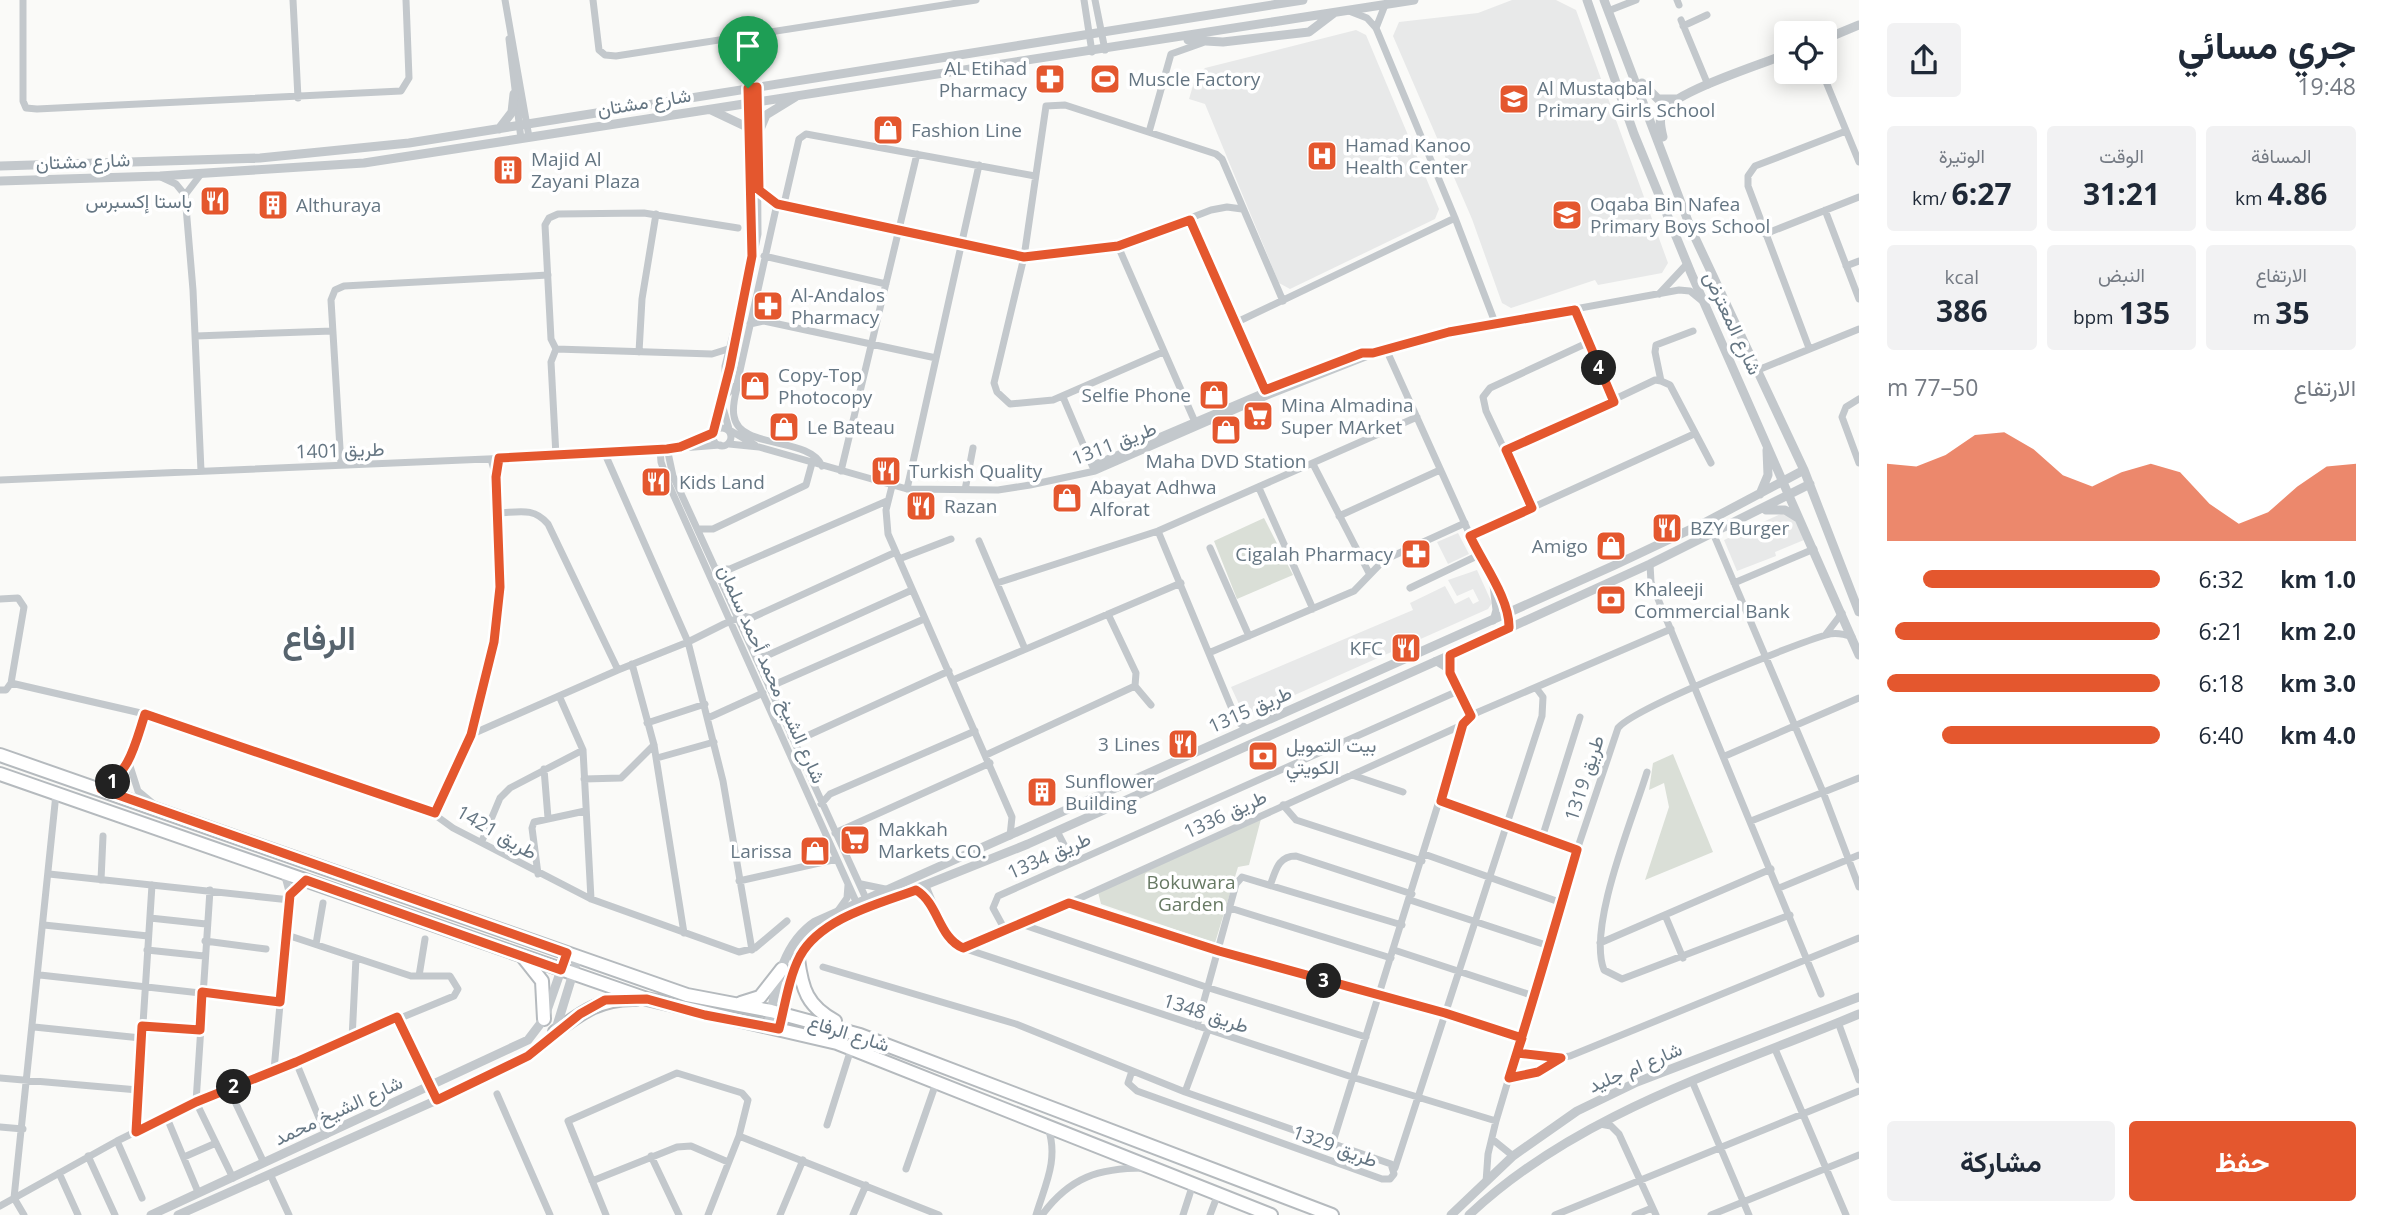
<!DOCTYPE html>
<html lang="ar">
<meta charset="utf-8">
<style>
body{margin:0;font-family:"Open Sans",Vazirmatn,sans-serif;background:#f2f2f3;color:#1f2937;direction:rtl;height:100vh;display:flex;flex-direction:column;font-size:26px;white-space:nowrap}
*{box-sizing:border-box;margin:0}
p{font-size:23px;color:#747a83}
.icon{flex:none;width:38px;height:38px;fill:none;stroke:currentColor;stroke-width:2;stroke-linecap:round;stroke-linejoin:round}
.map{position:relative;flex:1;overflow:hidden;direction:ltr}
.panel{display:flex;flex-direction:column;background:#fff;width:525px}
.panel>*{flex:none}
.buttons{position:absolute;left:1774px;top:21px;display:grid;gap:14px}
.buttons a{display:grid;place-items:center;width:63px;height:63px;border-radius:7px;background:#fff;box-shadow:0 4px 18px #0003;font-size:35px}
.pin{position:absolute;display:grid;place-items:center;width:60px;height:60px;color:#fff;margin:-72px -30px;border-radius:50% 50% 50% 0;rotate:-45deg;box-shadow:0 0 7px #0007}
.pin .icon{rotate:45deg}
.km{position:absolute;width:35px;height:35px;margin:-18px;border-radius:50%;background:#222;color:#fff;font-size:19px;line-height:35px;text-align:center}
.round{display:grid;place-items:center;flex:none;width:74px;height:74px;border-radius:7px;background:#f2f2f3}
.overview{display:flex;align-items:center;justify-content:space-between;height:119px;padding:0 28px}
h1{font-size:38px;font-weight:700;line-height:52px}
.stats{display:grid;grid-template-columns:repeat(3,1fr);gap:10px;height:119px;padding:7px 28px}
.stats div{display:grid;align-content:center;border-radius:7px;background:#f2f2f3;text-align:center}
.stats b{font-size:30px;font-weight:700}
.stats small{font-size:19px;font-weight:400}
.stats p{font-size:19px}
.chart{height:196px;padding:14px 28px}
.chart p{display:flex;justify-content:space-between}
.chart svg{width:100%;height:126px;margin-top:7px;fill:#e4572e;opacity:.7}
.action{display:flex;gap:14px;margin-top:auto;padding:14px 28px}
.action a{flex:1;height:80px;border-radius:7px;background:#e4572e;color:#fff;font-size:28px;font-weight:700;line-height:80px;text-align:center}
.action a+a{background:#f2f2f3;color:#1f2937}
ul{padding:0 28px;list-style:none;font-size:23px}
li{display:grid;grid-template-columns:112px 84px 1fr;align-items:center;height:52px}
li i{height:18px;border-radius:9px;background:#e4572e}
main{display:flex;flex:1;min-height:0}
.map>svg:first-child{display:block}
</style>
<main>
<section class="panel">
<div class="overview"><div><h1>جري مسائي</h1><p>19:48</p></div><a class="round"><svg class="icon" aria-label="share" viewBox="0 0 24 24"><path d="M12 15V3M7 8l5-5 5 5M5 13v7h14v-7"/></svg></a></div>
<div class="stats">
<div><p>المسافة</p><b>4.86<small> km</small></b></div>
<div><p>الوقت</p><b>31:21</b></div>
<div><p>الوتيرة</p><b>6:27<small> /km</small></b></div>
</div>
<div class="stats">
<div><p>الارتفاع</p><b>35<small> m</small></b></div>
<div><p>النبض</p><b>135<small> bpm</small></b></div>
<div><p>kcal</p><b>386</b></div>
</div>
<div class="chart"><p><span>الارتفاع</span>50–77 m</p>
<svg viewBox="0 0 160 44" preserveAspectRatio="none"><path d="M0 44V17L10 18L20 14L30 7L40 6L50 12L60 21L70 25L80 20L90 17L100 20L110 31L120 38L130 34L140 25L150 18L160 17V44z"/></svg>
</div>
<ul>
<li><b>1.0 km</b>6:32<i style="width:87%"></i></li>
<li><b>2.0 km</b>6:21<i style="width:97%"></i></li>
<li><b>3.0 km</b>6:18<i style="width:100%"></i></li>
<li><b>4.0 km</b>6:40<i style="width:80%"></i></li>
</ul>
<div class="action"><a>حفظ</a><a>مشاركة</a></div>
</section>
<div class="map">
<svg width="1859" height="1215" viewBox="0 0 1859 1215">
<rect width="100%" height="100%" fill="#fafaf8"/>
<path fill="#e8e9e9" d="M1512,0h44l20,10 92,253 -6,10 -64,12 -3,-5 -84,28 -9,-5 -30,-84 -79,-183 6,-14 79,-9z
M1356,30l10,5 73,174 -4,10 -145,70 -11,-6 -74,-179 -16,-5 6,-20 10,-11z
M1783,513l13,7 8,20 -29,12 1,4 -39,15 -13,-31z
M1458,533l11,21 -21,10 -11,-22z
M1477,570l15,33 -4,6 -243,108 -14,-30 182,-77 -3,-7 35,-17 10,18 14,-7 4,7 6,-3 -6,-12 -16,7 -9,-16z"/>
<path fill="#dadfd7" d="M1264,518l29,57 -56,24 -23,-58z
M1673,754l40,98 -68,28 24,-73 -5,-24 -15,7 4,-27z
M1261,819l-12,46 -11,2 -23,76 -114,-39 -3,-12z"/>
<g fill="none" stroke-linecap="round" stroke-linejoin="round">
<g stroke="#b5babe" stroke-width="16">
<path id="primary" d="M0,755l687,240 84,16 89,24 472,180
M0,774l647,225 190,44 434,172
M523,957l19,24 2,38
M798,959c4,30 9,47 37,62
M741,1003l19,-6 22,-28
M555,1032c27,-20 46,-34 81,-33"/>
</g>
<path stroke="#c3c8cc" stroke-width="7" d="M23,0v101l3,7 11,1 364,-18 8,-13 -3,-78
M293,0l5,98
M505,0l24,137
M593,0l6,50 6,5 11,1 360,-56
M1084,0l8,52
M1095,0l10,50
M1677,0l2,5
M1349,11l18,7 9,10 79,190 41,107
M1608,11l28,-11
M1681,20l27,65
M1683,26l24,-11
M1376,28l9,-23
M509,39l12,100
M1822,72l37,90
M748,88l4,167
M1149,132l22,-78 31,-11
M161,177l15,7 9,11
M759,190l18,14 247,53 94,-11 93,-36 16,-3 15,2
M784,204l15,-65 7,-5 229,42
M1825,210l34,89
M1190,220l75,170
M1765,234l94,-37
M1118,246l77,176
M764,256l122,28
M1846,266l13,-5
M1659,294l28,-30
M1575,310l39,92
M1235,323l220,-105
M750,324l14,-3 172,37
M196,336l136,-5
M1809,348l-61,-162v-10l7,-10 91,-35
M556,349l-5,13 5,94
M728,349l-16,5 -156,-5 -5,-10 -6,-114 4,-7 9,-4 86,-1 94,15
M1386,349l93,206 25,43 5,16
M639,352l3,-53 14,-85
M1163,352l-110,48 -43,4 -13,-12 -3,-9 30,-126 22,-151 19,-1 151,49 6,5 61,142
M1758,370l101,-41
M1661,381l9,4 41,78
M1661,381l-6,-29 1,-7 37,-14
M725,382v-16l12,-47
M737,388c-2,8 -5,19 -3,28 5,34 75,20 88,50
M1063,397l31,73
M1859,399l-13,8 -4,10 17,46
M721,400l16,-16 40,-180
M722,404l7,25
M713 437a9 9 0 1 1 18 0a9 9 0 1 1-18 0Z
M731,431l24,14
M687,444l26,-11 17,-66 28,-133 -1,-147
M729,444l30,3 148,42 91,1 32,-5 65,-14 172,-75 119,-47 63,-17 230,-42 11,1 11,9
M667,448l6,28 195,427
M660,449l1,13 8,23 189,421
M1506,451l149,-71 6,1
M605,454l83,188 35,139 29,169
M491,459l5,18
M1313,464l56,109
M341,465l-10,-165 4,-10 9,-4 204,-11
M1093,465l242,-103 27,-9h11
M201,471l-8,-181 -8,-95 16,-21
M841,471l76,-317
M0,480l605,-26 115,-9
M892,486l-6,24 2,24 124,283 -2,19
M1259,488l54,121
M907,489l72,-324
M965,490l8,-42
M1532,508l-46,-97 -3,-14 7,-9 97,-45
M499,513c20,-1 35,-6 49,11l70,146
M1339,516l101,-46
M698,529h15l93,-44 6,-22
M1158,531l79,190 10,8
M1713,533l110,259 36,95
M1470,536l224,-102
M979,541l46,108
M1210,548l39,88
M899,559l52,-20
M1650,564l1,18 170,412
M715,569h15l157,-68
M997,583l161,-52 259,-114
M1734,583l80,-34
M1410,588l69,-33
M0,599l18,-1 6,9 -13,76
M1493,621l3,-11 -3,-25
M1826,634l16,-21
M1211,652l143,-61 30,-31 81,-37
M756,658l10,-2 146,-66
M1435,661l13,8 23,47
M632,664l22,81 30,188
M953,680l228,-97
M11,683l134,31 279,93 29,21 138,71 148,53 16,-4 32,-27
M1135,686l16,19
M769,687l155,-68
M0,690h6l5,-7
M560,698l23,52 8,149
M708,718l55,-25
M647,723l58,-19
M470,735l148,-65 70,-28 36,-18 19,-8 8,2 145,-66
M791,736l18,-1 140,-64
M986,755l149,-69 1,-13 -28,-59
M1725,756l134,-58
M657,758l57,-16
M129,763l9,28 18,15
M544,769l4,49
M1647,772c-14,46 -60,155 -43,198l18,9 168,-64
M1352,775l51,17
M584,779l37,-1 33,-33
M101,789c29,-16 34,-46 44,-75
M1441,801l136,49
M821,804l9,-10 145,-63
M1283,805l13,15 126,41
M434,813l36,-78 24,-93 6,-55 -4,-110 3,-18
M1751,821l108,-43
M1057,831l16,31
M835,833l155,-70
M1542,838l38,-121
M482,841l18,-43 10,-10 73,-38
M1424,854l138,49
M49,874l241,26
M538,874l-6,-46 2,-6 51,-11
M101,880l2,-44
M739,881l98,-22
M1271,883c5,-14 8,-27 25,-27l116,38
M861,884l24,5
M926,886l21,51 16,11 389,129 144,44
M1779,888l80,-33
M210,890l-14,212 37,76
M916,890l15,12
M1410,900l139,46
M1070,903l149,48 226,62 77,25
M1230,908l161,50
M837,912l10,-14 1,-13
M1665,915l18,43
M150,918l56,6
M1021,924l188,64 157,49
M44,925l104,11
M1005,930l-12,-22 5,-12 460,-205
M205,941l61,8
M1600,943l171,-74
M316,944l7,-41
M963,948l106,-45 391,-177 16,-13 195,-84
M147,950l57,6
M1394,950l140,46
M823,967l193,57 169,68 206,72 3,10 -4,5h-8l-245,-88 -9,-8 4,-12
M40,975l240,27
M419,976l6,-37
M397,1017l40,83
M1838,1022l21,58
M142,1026l58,4
M1197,1026l39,-142 6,-7 160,48
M34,1027l107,11
M352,1039l4,-81
M1775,1049l71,166
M1517,1053l34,6 19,-3 289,-118
M296,1062l30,73
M274,1070l16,-175 -6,-22
M0,1078l138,12
M1509,1078l29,-7 22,-12
M1692,1081l57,134
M229,1089l35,74
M1185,1092l23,-62
M497,1094l53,121
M167,1118l31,74
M1600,1124l11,2 8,8 37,81
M827,1125l24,-76
M0,1127l23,2
M136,1132l16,-247
M739,1136l200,79
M1492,1139l21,17
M117,1141l25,57
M1332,1145l131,-421
M88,1156l27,59
M651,1156l28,59
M184,1157l32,-14
M1395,1168l147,-452 1,-19 -6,-8
M906,1169l30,-86
M59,1173l19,42
M270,1174l19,41
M592,1181l85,-34 14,-1 37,16
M1486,1182l2,-28 8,-33 81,-271 41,-122c16,-20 176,-84 208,-93 9,-3 18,-1 26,2
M0,1206l117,-65 79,-39 258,-106 4,-7 -8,-13h-39l-124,-41
M24,1215l-10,-17 42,-404
M606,1215l-38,-94 109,-48 65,20 6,7 -9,36 -31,79
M780,1215l23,-55
M853,1215l13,-30
M1036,1215c9,-30 23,-56 12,-87
M1042,1215c28,-38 57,-47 102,-47
M1183,1215l10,-31
M1210,1215l8,-21
M1555,1215l304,-124
M1635,1215l17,-7
M1711,1215l148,-60"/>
<path stroke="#c3c8cc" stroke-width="9" d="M1587,0l47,134 57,139 168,382
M1604,0l87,229 113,241 55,142
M1825,39l34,-14
M1188,40l35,2 86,-10 25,-19
M1642,83l16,16h19
M711,110l38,18
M499,129l13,-17 2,-18
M758,134l8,-19 31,-19
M1663,137c-2,-8 -5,-19 0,-26 14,-20 98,-47 124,-57
M0,166l260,-8 149,-15 894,-143
M0,181l160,-5 204,-13 1050,-163
M1760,494l8,-19 -1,-25
M1766,510h19l13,8
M768,1027c8,-39 12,-81 47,-105l800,-357 91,-43 98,-52
M779,1029l19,-70 7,-11 21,-19 44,-22 158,-63 422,-189 200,-91 160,-80
M151,1215l377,-175 16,-21 23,-66
M178,1215l259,-115 106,-53 12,-15 23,-75
M1451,1215l62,-59 64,-45 60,-29 222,-85
M1469,1215c108,-102 256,-145 390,-201"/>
<use href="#primary" stroke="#fff" stroke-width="12"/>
</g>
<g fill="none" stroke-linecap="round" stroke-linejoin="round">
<g stroke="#fff" stroke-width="14">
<path id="route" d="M748,88l4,168 -22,111 -17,66 -33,14 -13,2 -168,9 -3,19 4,110 -6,55 -23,93 -36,78 -290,-99c-10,30 -15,59 -44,75l466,164 -6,17 -255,-90 -16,15 -10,107 -78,-10 -2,38 -58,-4 -6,106 60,-30 100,-40 101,-45 40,83 91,-44 52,-42 25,-14 42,-1 58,16 74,14c6,-24 10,-52 21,-73 21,-38 78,-52 116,-66 23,14 22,47 47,58l106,-45 150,48 226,62 77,25 -5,15 44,5 -23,14 -29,6c24,-76 46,-152 68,-228l-136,-49 22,-77 8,-8 -21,-43v-18l59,-27c1,-29 -26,-64 -39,-92l62,-28 -26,-58 108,-48 -39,-92 -126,22 -76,21h-11l-97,37 -75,-170 -72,26 -94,11 -247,-53 -18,-14 -2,-103 -9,1"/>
</g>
<use href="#route" stroke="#e4572e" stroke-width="9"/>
</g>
<defs>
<g id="pharmacy-square" transform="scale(1.575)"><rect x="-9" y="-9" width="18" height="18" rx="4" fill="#e4572e" stroke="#fff"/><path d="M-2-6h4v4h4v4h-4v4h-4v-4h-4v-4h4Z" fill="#fff"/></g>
<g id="stadium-square" transform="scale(1.575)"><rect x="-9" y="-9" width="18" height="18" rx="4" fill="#e4572e" stroke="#fff"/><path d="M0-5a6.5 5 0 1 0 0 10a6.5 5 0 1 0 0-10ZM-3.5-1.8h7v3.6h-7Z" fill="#fff"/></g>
<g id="school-square" transform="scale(1.575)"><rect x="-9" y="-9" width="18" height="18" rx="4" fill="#e4572e" stroke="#fff"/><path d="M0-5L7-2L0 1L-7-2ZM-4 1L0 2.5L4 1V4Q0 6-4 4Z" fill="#fff"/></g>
<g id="shop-square" transform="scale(1.575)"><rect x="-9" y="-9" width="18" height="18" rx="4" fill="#e4572e" stroke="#fff"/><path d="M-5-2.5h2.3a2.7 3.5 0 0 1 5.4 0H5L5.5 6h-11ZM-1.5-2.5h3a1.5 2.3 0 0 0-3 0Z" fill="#fff"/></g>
<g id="hospital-square" transform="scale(1.575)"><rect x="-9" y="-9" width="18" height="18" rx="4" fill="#e4572e" stroke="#fff"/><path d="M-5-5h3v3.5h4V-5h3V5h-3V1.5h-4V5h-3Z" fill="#fff"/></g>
<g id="building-square" transform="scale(1.575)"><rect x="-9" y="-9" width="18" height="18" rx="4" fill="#e4572e" stroke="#fff"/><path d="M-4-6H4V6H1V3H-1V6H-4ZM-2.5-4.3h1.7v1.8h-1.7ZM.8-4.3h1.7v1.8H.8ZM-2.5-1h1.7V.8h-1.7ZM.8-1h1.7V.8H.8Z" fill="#fff"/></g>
<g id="restaurant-square" transform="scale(1.575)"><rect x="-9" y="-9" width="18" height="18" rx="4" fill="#e4572e" stroke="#fff"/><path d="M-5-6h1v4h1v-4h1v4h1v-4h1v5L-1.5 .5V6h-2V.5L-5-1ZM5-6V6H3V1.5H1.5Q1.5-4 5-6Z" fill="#fff"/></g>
<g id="supermarket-square" transform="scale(1.575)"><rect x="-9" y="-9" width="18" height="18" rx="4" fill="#e4572e" stroke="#fff"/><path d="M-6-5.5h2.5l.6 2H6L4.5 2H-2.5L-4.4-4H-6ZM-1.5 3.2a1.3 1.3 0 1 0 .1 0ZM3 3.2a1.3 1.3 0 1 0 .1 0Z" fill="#fff"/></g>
<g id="bank-square" transform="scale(1.575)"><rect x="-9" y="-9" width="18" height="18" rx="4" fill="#e4572e" stroke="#fff"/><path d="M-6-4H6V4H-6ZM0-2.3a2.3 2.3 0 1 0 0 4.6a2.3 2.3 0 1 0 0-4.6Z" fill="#fff"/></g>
</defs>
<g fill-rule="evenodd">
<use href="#pharmacy-square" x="1050" y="79"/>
<use href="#stadium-square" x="1105" y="79"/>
<use href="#school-square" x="1514" y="99"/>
<use href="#shop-square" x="888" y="130"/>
<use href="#hospital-square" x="1322" y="156"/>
<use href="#building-square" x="508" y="170"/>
<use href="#restaurant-square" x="215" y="201"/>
<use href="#building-square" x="273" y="205"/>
<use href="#school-square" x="1567" y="215"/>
<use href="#pharmacy-square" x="768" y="306"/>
<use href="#shop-square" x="755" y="386"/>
<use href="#shop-square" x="1214" y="395"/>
<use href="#supermarket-square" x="1258" y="416"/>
<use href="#shop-square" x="784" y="427"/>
<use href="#shop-square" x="1226" y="430"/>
<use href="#restaurant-square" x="886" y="471"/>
<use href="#restaurant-square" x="656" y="482"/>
<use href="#shop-square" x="1067" y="498"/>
<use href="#restaurant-square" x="921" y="506"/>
<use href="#restaurant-square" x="1667" y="528"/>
<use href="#shop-square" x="1611" y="546"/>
<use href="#pharmacy-square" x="1416" y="554"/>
<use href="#bank-square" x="1611" y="600"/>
<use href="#restaurant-square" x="1406" y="648"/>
<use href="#restaurant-square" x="1183" y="744"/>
<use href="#bank-square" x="1263" y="756"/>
<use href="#building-square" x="1042" y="792"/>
<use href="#supermarket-square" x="855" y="840"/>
<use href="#shop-square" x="815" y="851"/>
</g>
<g text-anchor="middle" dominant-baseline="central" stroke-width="7" stroke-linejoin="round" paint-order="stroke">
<g font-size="19" fill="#657683" stroke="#fff" text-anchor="start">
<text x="1027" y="68" text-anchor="end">AL Etihad<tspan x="1027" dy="22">Pharmacy</tspan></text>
<text x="1128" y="79">Muscle Factory</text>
<text x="1537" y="88">Al Mustaqbal<tspan x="1537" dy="22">Primary Girls School</tspan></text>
<text x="911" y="130">Fashion Line</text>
<text x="1345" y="145">Hamad Kanoo<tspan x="1345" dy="22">Health Center</tspan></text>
<text x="531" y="159">Majid Al<tspan x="531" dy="22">Zayani Plaza</tspan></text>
<text x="192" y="201" text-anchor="end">باستا إكسبرس</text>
<text x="1590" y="204">Oqaba Bin Nafea<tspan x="1590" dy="22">Primary Boys School</tspan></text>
<text x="296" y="205">Althuraya</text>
<text x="791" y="295">Al-Andalos<tspan x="791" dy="22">Pharmacy</tspan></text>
<text x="778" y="375">Copy-Top<tspan x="778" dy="22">Photocopy</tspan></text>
<text x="1191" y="395" text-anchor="end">Selfie Phone</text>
<text x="1281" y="405">Mina Almadina<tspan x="1281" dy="22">Super MArket</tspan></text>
<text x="807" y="427">Le Bateau</text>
<text x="1226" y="461" text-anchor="middle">Maha DVD Station</text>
<text x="909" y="471">Turkish Quality</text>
<text x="679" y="482">Kids Land</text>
<text x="1090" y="487">Abayat Adhwa<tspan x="1090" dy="22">Alforat</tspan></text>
<text x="944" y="506">Razan</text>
<text x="1690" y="528">BZY Burger</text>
<text x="1588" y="546" text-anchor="end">Amigo</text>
<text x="1393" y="554" text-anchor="end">Cigalah Pharmacy</text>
<text x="1634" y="589">Khaleeji<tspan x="1634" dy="22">Commercial Bank</tspan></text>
<text x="1383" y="648" text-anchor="end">KFC</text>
<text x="1160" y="744" text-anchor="end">3 Lines</text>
<text x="1286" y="745">بيت التمويل<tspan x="1286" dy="22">الكويتي</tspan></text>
<text x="1065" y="781">Sunflower<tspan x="1065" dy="22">Building</tspan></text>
<text x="878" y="829">Makkah<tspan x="878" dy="22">Markets CO.</tspan></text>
<text x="792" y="851" text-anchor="end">Larissa</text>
</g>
<g font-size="19" fill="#657683" stroke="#fff">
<text transform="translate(644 102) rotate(-9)">شارع مشتان</text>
<text transform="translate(83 161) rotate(-2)">شارع مشتان</text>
<text transform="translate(1733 323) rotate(65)">شارع المعترض</text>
<text transform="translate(1114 443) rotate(-21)">طريق 1311</text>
<text transform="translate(340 450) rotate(-2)">طريق 1401</text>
<text transform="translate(772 674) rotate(66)">شارع الشيخ محمد أحمد سلمان</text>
<text transform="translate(1250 709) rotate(-24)">طريق 1315</text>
<text transform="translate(1584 778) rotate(-72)">طريق 1319</text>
<text transform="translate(1225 814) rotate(-25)">طريق 1336</text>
<text transform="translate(497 832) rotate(30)">طريق 1421</text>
<text transform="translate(1049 855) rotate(-24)">طريق 1334</text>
<text transform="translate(1206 1013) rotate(18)">طريق 1348</text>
<text transform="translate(849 1033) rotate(17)">شارع الرفاع</text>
<text transform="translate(1635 1067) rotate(-23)">شارع ام جليد</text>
<text transform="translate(338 1110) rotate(-25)">شارع الشيخ محمد</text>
<text transform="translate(1335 1146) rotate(20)">طريق 1329</text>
</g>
<g font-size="19" fill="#687a64" stroke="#fff">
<text x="1191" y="882">Bokuwara<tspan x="1191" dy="22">Garden</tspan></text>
</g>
<g font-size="33" font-weight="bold" fill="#57646e" stroke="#fff">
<text x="319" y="637">الرفاع</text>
</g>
</g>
</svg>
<div class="buttons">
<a><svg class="icon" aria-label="locate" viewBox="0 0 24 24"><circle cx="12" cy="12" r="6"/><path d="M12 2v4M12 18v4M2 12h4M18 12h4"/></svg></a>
</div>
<div class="pin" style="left:748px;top:88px;background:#1e9e55"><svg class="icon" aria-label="arrive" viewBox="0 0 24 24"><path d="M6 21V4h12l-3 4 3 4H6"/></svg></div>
<b class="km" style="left:113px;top:782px">1</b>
<b class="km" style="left:234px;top:1087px">2</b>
<b class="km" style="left:1324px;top:981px">3</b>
<b class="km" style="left:1599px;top:368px">4</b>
</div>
</main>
